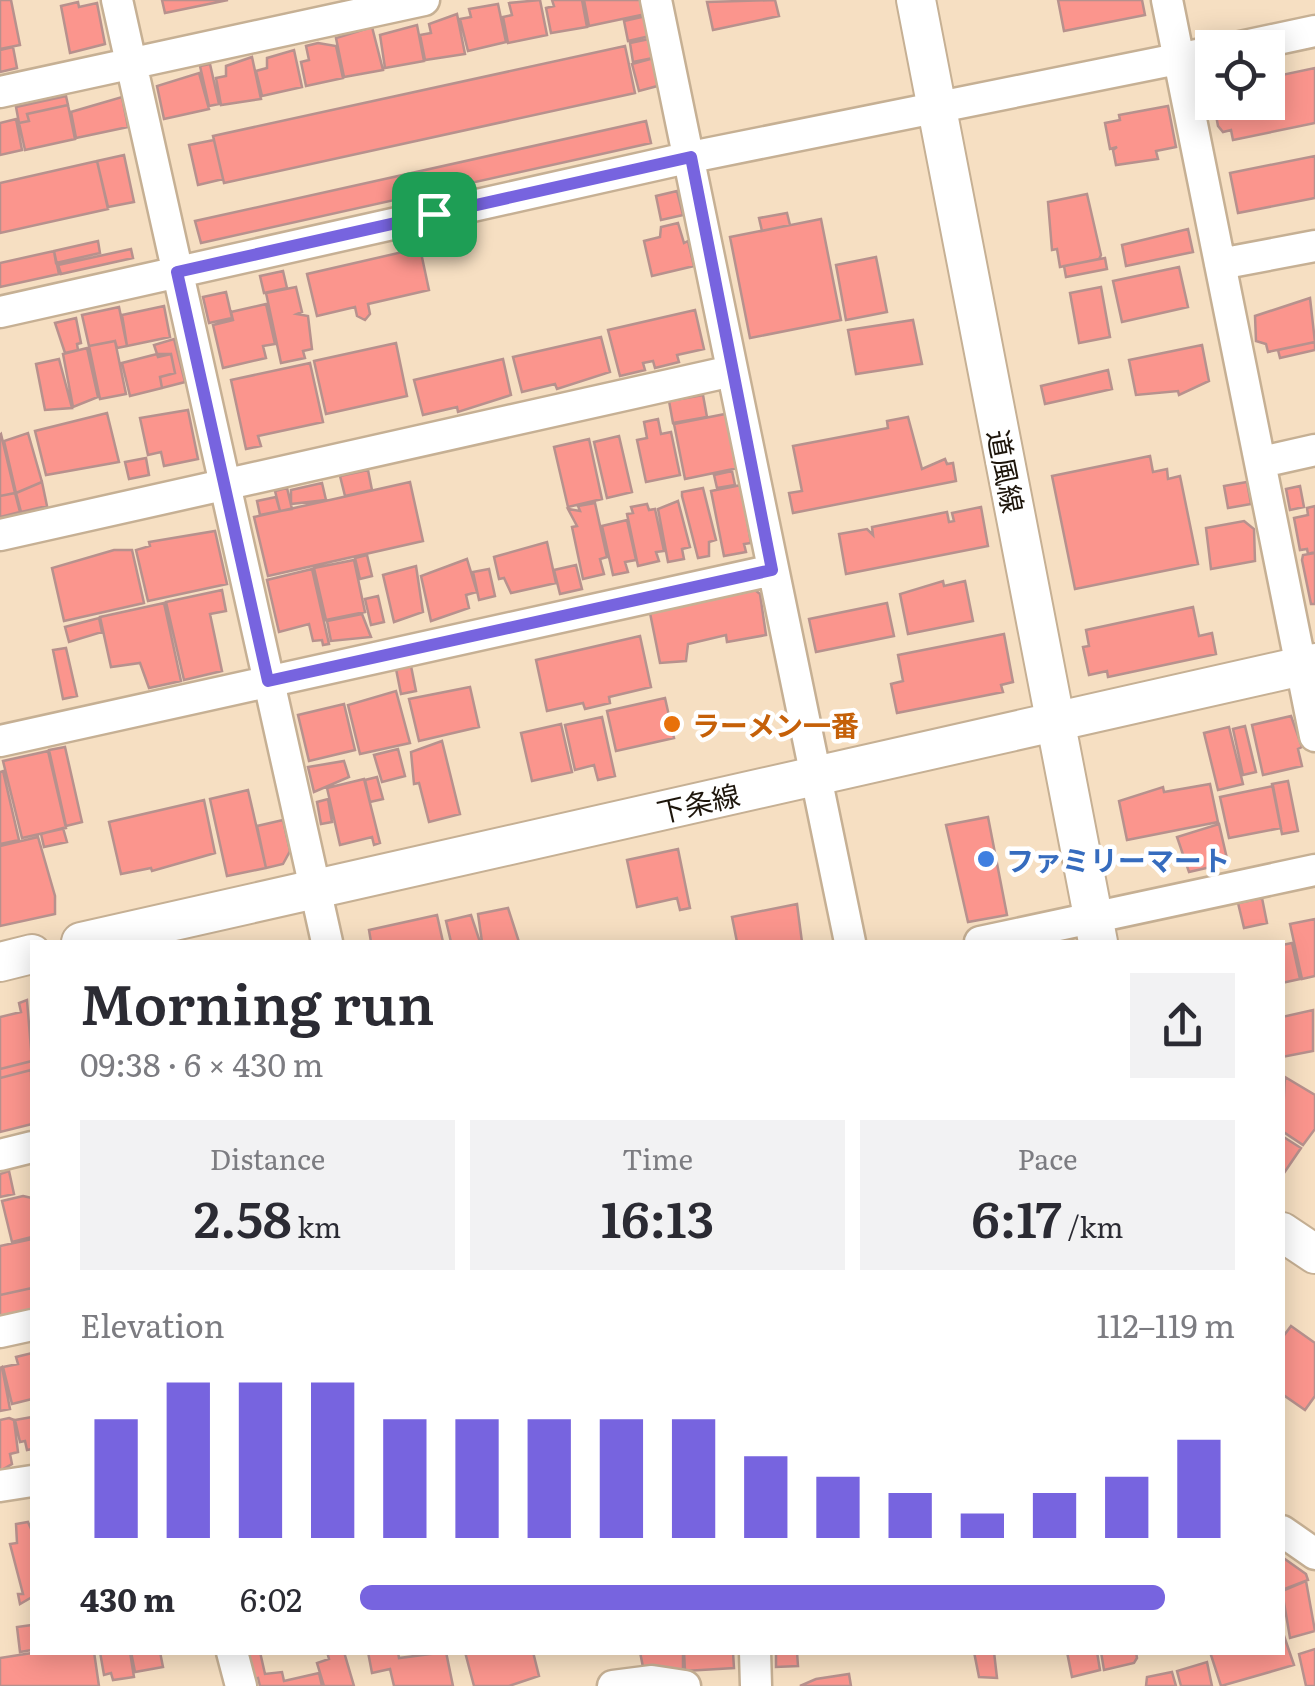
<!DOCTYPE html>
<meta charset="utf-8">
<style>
body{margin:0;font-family:Literata,"Noto Sans JP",serif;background:#f2f2f3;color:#2b2b33;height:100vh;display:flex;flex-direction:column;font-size:38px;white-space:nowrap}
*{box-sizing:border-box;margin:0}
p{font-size:32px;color:#7c7c81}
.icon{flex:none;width:55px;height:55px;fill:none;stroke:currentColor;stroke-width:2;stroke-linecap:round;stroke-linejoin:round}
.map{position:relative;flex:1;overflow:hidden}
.details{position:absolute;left:30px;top:940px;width:1255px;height:715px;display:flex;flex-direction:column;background:#fff;border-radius:0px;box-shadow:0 5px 25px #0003}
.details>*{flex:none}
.controls{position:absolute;left:1195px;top:30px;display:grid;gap:20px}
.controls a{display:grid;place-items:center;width:90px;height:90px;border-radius:0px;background:#fff;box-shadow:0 5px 25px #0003;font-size:50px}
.pin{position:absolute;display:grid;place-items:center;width:85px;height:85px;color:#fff;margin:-42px;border-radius:20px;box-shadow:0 5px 15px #0006}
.round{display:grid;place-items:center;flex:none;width:105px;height:105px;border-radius:0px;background:#f2f2f3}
.head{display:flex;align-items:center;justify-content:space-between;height:170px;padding:0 50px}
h1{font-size:55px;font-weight:600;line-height:75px}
.figures{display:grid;grid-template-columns:repeat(3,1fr);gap:15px;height:170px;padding:10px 50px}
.figures div{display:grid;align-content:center;border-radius:0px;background:#f2f2f3;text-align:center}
.figures b{font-size:50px;font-weight:600}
.figures small{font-size:28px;font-weight:400}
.figures p{font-size:28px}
.chart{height:280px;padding:20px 50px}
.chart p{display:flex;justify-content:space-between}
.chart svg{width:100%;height:180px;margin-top:10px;stroke:#7764df;stroke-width:6}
ul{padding:0 50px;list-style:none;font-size:32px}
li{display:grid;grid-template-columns:160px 120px 1fr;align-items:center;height:75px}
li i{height:25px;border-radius:12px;background:#7764df}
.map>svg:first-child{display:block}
</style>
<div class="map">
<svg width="1315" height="1686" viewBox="0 0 1315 1686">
<rect width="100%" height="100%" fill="#f6dfc2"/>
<path fill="#fb958d" stroke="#b7918d" stroke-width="2.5" d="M0,0h11l9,45 -20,4z
M162,0h66l-63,13z
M540,0l7,35 -39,8 -5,-26 9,-2 -3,-12z
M552,0h30l5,27 -36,6 -5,-25 8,-2z
M584,0h59l3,14 -57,12z
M775,0l4,16 -66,14 -6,-28z
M1058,0h84l3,15 -81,16z
M78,2l1,5 18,-4 8,41 -35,9 -9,-47z
M498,4l8,38 -38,9 -8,-32 11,-2 -2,-8z
M457,14l8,40 -40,6 -5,-25 11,-2 -2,-9z
M646,16l4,20 -22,5 -4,-20z
M417,25l7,36 -39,7 -5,-33z
M372,27l11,43 -39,7 -8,-39z
M649,39l4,19 -20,4 -3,-19z
M318,43l18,3 7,32 -37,8 -5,-24 8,-2 -3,-14z
M625,46l10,47 -411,90 -11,-47z
M13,47l4,21 -17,4v-22z
M294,50l8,37 -40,9 -6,-25 11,-3v-10z
M252,57l9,42 -40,6 -5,-27 10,-2v-10z
M654,58l7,27 -22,6 -7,-27z
M210,64l9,40 -10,2 -9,-40z
M1315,68v55l-82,17 -2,-10 -8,2 -5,-6 -3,-16 19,-3 -1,-5h35v-24z
M199,73l10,36 -45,10 -7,-33z
M66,96l2,9 -41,9 2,7 -10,2 -3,-16z
M122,97l6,30 -52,11 -5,-26z
M68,105l7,34 -50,11 -6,-27 10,-2 -2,-7z
M1168,106l8,41 -20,4 2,8 -42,6 -3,-15 4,-3 -7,2 -5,-26 15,-3 -1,-5z
M16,119l6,31 -22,5v-32z
M646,121l5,22 -450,100 -6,-22z
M214,140l9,39 -25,6 -9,-40z
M124,155l10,47 -26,5 -11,-46z
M1315,156v42l-77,15 -8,-40z
M97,161l11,48 -108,24v-50z
M677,191l6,24 -22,5 -5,-24z
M1087,194l14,61 -2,4 -39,8 -3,-18 -5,1 -4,-48z
M787,213l3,12 -28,6 -3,-13z
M821,219l20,101 -91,18 -20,-101z
M678,223l6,20 4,-2 6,25 -42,10 -8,-35 16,-4 1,-10z
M1188,229l5,23 -67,14 -4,-21z
M98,241l2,12 -44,10 -2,-12z
M420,248l9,42 -61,14 2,10 -5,6 -8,-4 -2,-9 -38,9 -10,-42z
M131,249l2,9 -72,16 -3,-9z
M54,251l5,23 -59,13v-24z
M876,257l11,55 -41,8 -10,-55z
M1105,258l2,11 -41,8 -2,-11z
M1179,267l9,40 -66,15 -9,-41z
M283,271l4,17 -23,5 -4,-17z
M296,287l6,25 -5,2 11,2 4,33 -9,2 2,7 -24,5 -15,-70z
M1101,287l9,50 -31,6 -9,-50z
M226,292l6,26 -23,5 -6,-26z
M1310,298l5,44 -47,10 -2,-8 -10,-3 -1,-25z
M266,304l9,40 -12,2 3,12 -43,10 -10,-43 20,-5 -2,-8z
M164,306l6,31 -43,9 -5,-31z
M119,307l8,39 -10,2 -2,-7 -26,5 -7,-31z
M695,310l9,39 -27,6 2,7 -24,6 -2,-7 -10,2 2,7 -25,6 -12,-46z
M76,318l5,25 -4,1 1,6 -13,3 -10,-30z
M913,320l9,44 -66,10 -8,-44z
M601,337l9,35 -53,17 -2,-5 -33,8 -9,-35z
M174,339l11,43 -23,6 -2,-11 15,-4 -4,-19 -13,3 -4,-12z
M115,341l11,53 -26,5 -11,-53z
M1315,342v8l-35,8 -2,-8z
M396,343l11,53 -81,18 -12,-53z
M1202,345l7,36 -30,14 -1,-4 -42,4 -7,-35z
M87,348l11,49 -25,10 -10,-53z
M157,354h14l4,19 -15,4 2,11 -32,8 -8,-33z
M59,359l13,49 -27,2 -9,-46z
M503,359l8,36 -53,17 -1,-5 -34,8 -9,-35z
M310,363l13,59 -65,14 3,10 -15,3 -15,-69z
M1108,370l4,19 -67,15 -4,-18z
M703,395l4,22 -34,6 -4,-22z
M188,410l10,49 -34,7 -3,-14 -13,3 -8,-37z
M107,413l12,49 -73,13 -11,-44z
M725,414l13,54 -53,11 -11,-55z
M908,417l14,52 23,-10 2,5 6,-1 3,18 -163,32 -4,-20 13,-2 -9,-45 95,-18 -1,-7z
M658,419l3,15 10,-2 9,43 -34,7 -9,-42 10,-2 -3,-16z
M28,433l14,49 -26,11 -12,-52z
M1,434l14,59 -15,3v-61z
M619,436l13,56 -25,6 -13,-56z
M589,439l13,60 -34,8 -14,-60z
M1150,456l3,16 14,-3 1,10 12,-3 18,88 -123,25 -23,-113z
M146,458l3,17 -20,4 -4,-17z
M368,470l4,20 -27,6 -5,-20z
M732,471l3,14 -18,3 -3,-13z
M42,482l5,24 -26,6 -5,-19z
M410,482l13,59 -155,35 -14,-59z
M1247,482l4,22 -23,4 -4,-22z
M322,483l4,17 -35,4v-14z
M741,485l10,58 -7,1 2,8 -22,4 -13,-65z
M1300,486l4,21 -14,3 -4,-21z
M287,488l5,21 -12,2 -5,-20z
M703,488l13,52 -7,2v14l-11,2 -16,-62v-4z
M15,493l5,19 -20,5v-21z
M276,497l4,14 -20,4 -3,-14z
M678,501l12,46 -8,2 2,10 -16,3 -10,-53z
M595,503l12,54 -7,2 4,15 -21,5 -11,-52 5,-1 -9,-17 12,2 -2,-5z
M647,504l2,6 6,-1 9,42 -8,1 3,9 -21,5 -11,-52 6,-1 -2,-6z
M1315,506v46l-7,2 -1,-5 -7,1 -6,-32 14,-3 -1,-7z
M981,507l7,39 -142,28 -7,-40 28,-5 6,6 -1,-8 75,-15 2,10 5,-1 -2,-8z
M627,520l9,40 -11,2 3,10 -15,3 -11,-49z
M1244,521l10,8 1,32 -44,8 -5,-41z
M215,531l12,53 -79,17 -12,-51 14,-4 -1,-4z
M547,542l9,41 -45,10 -7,-15 -5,1 -5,-22z
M114,550h18l12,53 -80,18 -12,-53z
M1315,553v51h-4l-9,-44 1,-5z
M367,555l5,21 -12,3 -5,-21z
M467,559l10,33 -11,3 3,13 -38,13 -10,-45z
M354,560l11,52 -39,8 -12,-52z
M576,565l6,24 -22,5 -6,-24z
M416,566l7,46 -29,10 -11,-47z
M312,569l17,75 -6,1 -1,-5 -9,1 -4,-17 -30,8 -12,-52z
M489,569l6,27 -16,4 -6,-28z
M943,581l1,5 21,-5 8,40 -65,13 -8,-40z
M222,590l4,21 -16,3 12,57 -38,9 -18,-78z
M755,590l5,4 6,41 -39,7 -1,-7 -38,9 -2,17 -26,2 -10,-50z
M378,596l6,26 -13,3 -6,-26z
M164,603l17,78 -32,7 -9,-25 -29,4 -11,-50z
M887,603l7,33 -78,16 -7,-33z
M1193,607l6,29 13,-3 4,21 -108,23 -1,-6 -18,4 -6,-28 6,-1 -3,-16z
M362,614l9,23 -40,4 -4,-20z
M99,618l3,14 -33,10 -4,-15z
M1004,634l9,48 -12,3 2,7 -106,21 -6,-29 12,-3 -5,-26z
M640,636l11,51 -42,10 1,6 -25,6 -2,-6 -36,8 -11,-51z
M66,648l11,48 -14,3 -10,-49z
M411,666l5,25 -15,3 -5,-25z
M470,687l9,40 -60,14 -10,-42z
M396,691l14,52 -50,11 -12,-49z
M665,698l9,40 -58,13 -9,-40z
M344,704l11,46 -46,11 -11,-46z
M1291,716l11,31 -4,2 4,17 -39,9 -11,-50z
M602,717l13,59 -17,4 -4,-15 -19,5 -10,-45z
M561,724l11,48 -40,9 -11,-48z
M1245,726l11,46 -13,3 -10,-46z
M1229,727l14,57 -25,6 -14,-57z
M442,741l18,73 -31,8 -10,-39 -5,1 -3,-32z
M65,747l17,75 -16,4 -17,-76z
M398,749l7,27 -23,6 -8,-27z
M48,751l18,77 -44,10 -19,-77z
M344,761l5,16 -35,15 -6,-25z
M3,771l16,69 -19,4v-72z
M377,777l6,22 -13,3 -5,-22z
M364,779l16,64 -6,2 -2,-8 -32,8 -13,-57z
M1288,781l10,50 -16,3 -10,-50z
M1210,784l8,38 -91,18 -8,-39 44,-14 1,5z
M1273,786l8,42 -52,10 -9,-41z
M248,790l18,78 -39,8 -17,-77z
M328,799l4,23 -11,2 -4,-22z
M204,800l11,53 -63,18 -1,-3 -30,6 -12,-52z
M988,817l19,98 -39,7 -22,-97z
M283,820l7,31 -7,13 -17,4 -9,-42z
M1219,824l9,39 -39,9 -12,-35z
M63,828l4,14 -23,5 -3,-13z
M38,837l17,59v18l-55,12v-80z
M678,849l12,59 -10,2 -3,-12 -40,9 -10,-47z
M1262,898l5,25 -23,5 -6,-25z
M797,904l5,38h-65l-5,-25z
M508,908l11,34h-37l-4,-28z
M437,915l6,27h-72l-2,-12z
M471,915l9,27h-29l-5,-21z
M1315,919v57l-13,3 -12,-55z
M1292,943l8,36 -18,4v-38z
M27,1000l5,61 -32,8v-52l21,-5 -2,-9z
M1313,1010v41l-31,6v-40z
M32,1061l-1,9 -31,8v-9z
M31,1070l1,54 -32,8v-54z
M1285,1077l30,18v34l-12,16 -21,-14z
M1282,1136l19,12 -19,28z
M9,1171l5,23 -14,3v-23z
M23,1196l9,2v39l-20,5 -10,-41z
M32,1239v49l-32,7v-49z
M32,1288v22l-32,7v-22z
M1291,1326l24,17v53l-10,14 -23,-16v-56z
M32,1353v46l-20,5 -9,-37 15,-3 -2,-7z
M2,1367l8,42 -10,2v-43z
M32,1417v32l-5,1 -2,-9 -5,1 -5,-22z
M9,1418l5,2 4,32 -8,2 2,10 -12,7v-51z
M28,1522l4,9v66l-12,7 -2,-10h5l-13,-50 7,-1 -1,-19z
M1282,1557l24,17 2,6 -26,10z
M1306,1581l9,50 -25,7 -8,-47z
M32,1625v25l-12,2 -3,-25z
M1282,1630l12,35 -73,21 -11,-34h72z
M1315,1649v37h-9l-7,-32z
M38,1652h56l5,34h-99v-28z
M100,1652h30l4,25 -21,3 -2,-7 -7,2z
M131,1652h29l3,15 -28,5z
M240,1652h20l5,22 17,-2 2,9 35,-8 3,13h-62l-2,-8 -11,3z
M327,1652h17l10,34h-30l-7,-23 12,-4z
M368,1652h30l1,6 47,-6 7,34h-59l-4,-17 -18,4z
M465,1652h68l6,24 -30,10h-35z
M640,1652h43v20l-40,-5z
M684,1652h49l1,16 -49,3z
M776,1652h21l1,14 -22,1z
M974,1652h20l3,26 -18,-1z
M1067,1652h30l3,18 -28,7z
M1101,1652h35l1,6 -3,5 -30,7z
M1207,1662l5,24h-31l-4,-15z
M1172,1672l4,14h-30l1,-9z
M849,1674l2,12h-51l16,-7z"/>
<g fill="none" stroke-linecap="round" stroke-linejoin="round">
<g stroke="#c6b094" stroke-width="35">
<path id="minor" d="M117,0l210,942
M656,0l194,942
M1167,0l148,736
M1235,48l80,-17
M0,92l424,-92
M1220,264l95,-18
M0,312l691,-155 521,-105
M1262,462l53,-12
M0,535l732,-164
M0,741l773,-171
M980,942l335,-72
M0,1155l32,-8
M0,1332l32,-7
M0,1486l32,-5
M1282,1531l33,23
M232,1652l9,34
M755,1652l1,34
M613,1686l39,-5 33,5"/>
</g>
<g stroke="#c6b094" stroke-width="42">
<path id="tertiary" d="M916,0l182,942
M81,942l1234,-279
M0,962l32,-8
M1282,1232l33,22"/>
</g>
<use href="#minor" stroke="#fff" stroke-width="30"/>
<use href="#tertiary" stroke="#fff" stroke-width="38"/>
</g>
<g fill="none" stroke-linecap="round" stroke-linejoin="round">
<g stroke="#fff" stroke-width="20">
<path id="route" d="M691,157l81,413 -504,111 -91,-409z"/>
</g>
<use href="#route" stroke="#7764df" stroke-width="12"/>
</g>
<circle fill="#e8710a" stroke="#fff" stroke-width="4" cx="672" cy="724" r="10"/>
<circle fill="#3f7fe0" stroke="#fff" stroke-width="4" cx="986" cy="859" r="10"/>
<g text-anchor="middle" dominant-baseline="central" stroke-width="9" stroke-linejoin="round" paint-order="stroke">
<g font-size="28" fill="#1d150b" stroke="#fff">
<text transform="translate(1007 471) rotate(79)">道風線</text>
<text transform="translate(698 802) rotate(-13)">下条線</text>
</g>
<g font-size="28" font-weight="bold" fill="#c56008" stroke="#fff" text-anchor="start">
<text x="692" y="724">ラーメン一番</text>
</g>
<g font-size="28" font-weight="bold" fill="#366cbe" stroke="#fff" text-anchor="start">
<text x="1006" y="859">ファミリーマート</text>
</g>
</g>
</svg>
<div class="controls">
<a><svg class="icon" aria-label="locate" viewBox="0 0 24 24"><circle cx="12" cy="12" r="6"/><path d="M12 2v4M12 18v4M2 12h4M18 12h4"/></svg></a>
</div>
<div class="pin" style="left:434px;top:214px;background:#1e9e55"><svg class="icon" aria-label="arrive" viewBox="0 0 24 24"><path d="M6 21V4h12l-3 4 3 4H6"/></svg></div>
<section class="details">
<div class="head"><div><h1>Morning run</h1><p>09:38 · 6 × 430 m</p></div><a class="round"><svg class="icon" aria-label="share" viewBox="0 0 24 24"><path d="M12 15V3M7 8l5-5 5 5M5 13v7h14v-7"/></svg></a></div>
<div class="figures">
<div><p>Distance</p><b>2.58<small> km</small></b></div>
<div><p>Time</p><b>16:13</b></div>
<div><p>Pace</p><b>6:17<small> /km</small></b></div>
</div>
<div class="chart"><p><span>Elevation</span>112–119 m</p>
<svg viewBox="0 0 160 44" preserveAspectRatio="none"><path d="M5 44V15M15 44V6M25 44V6M35 44V6M45 44V15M55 44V15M65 44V15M75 44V15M85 44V15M95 44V24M105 44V29M115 44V33M125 44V38M135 44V33M145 44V29M155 44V20"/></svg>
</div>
<ul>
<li><b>430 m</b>6:02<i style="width:92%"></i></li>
</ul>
</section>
</div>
